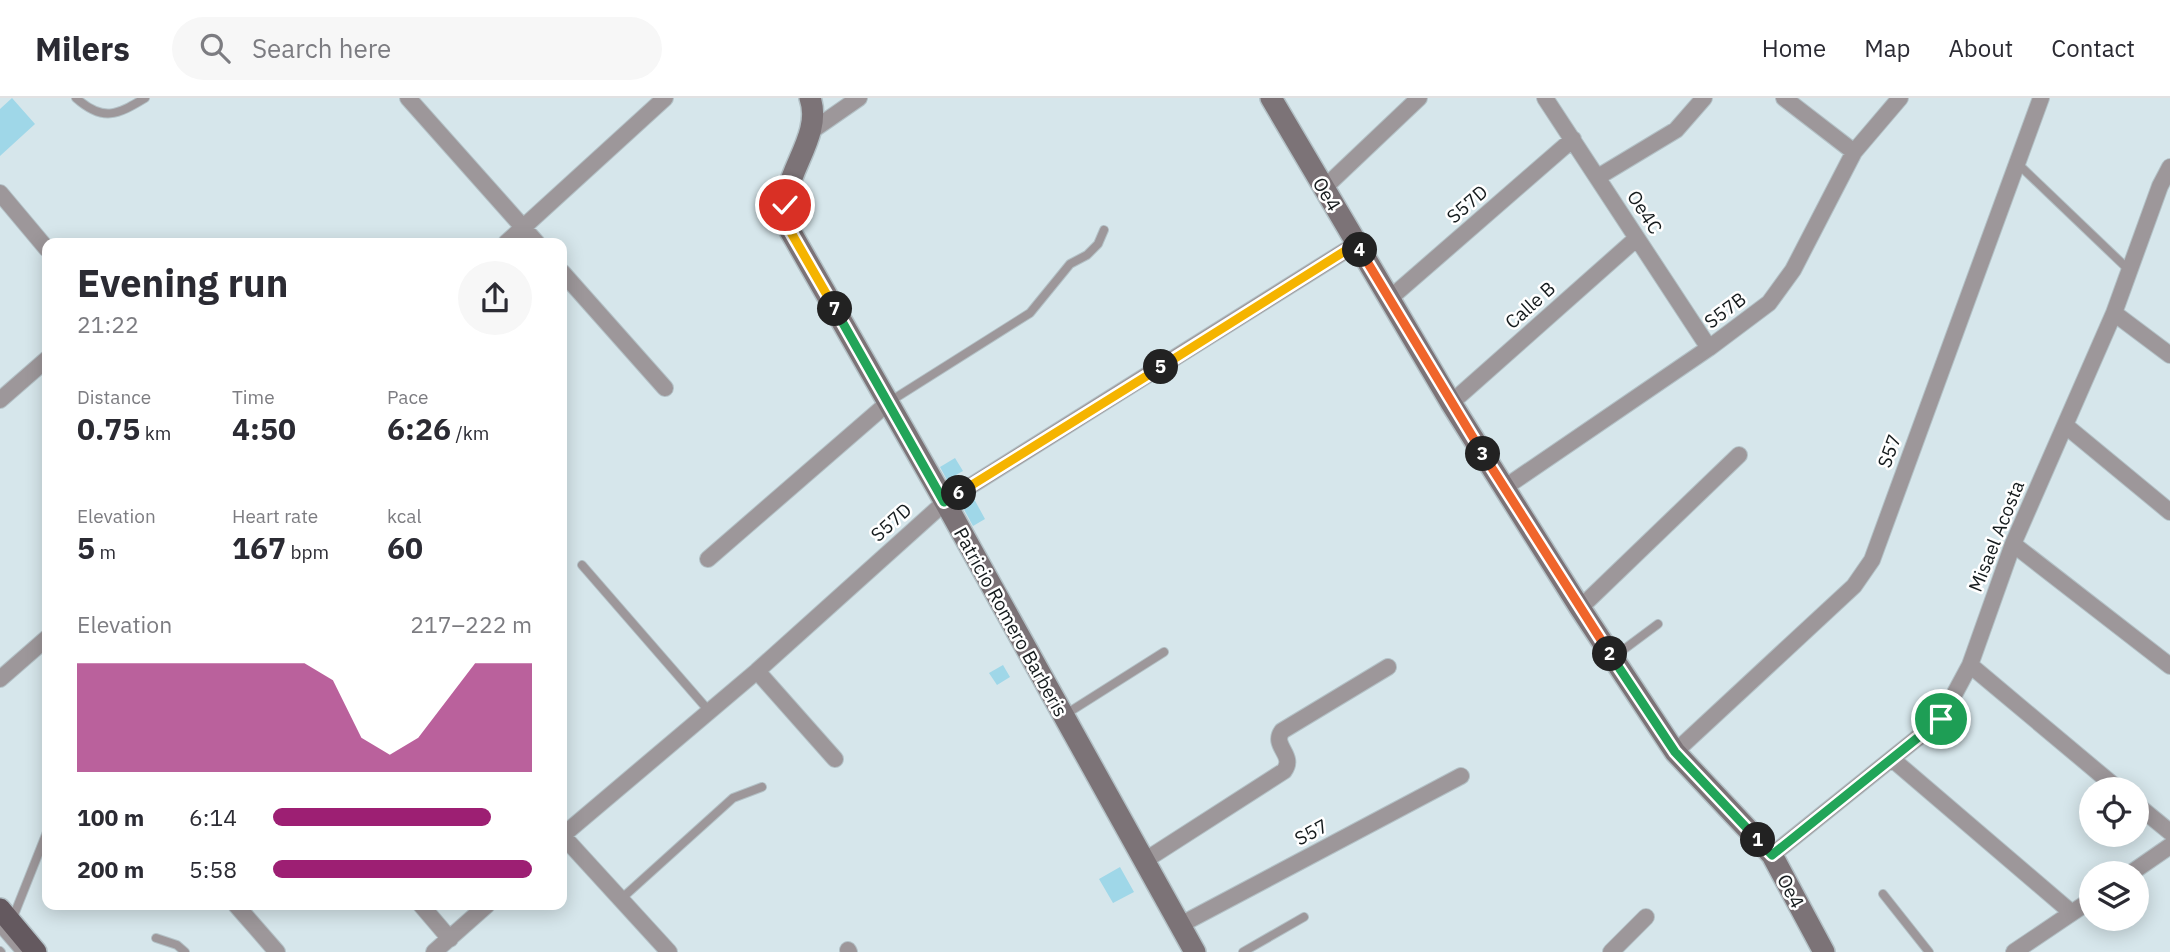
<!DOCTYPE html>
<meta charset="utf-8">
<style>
body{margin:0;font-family:"IBM Plex Sans",sans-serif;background:#f7f7f7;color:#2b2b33;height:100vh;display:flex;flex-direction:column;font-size:26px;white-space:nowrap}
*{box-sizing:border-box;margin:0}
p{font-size:23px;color:#7c7c81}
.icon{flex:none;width:38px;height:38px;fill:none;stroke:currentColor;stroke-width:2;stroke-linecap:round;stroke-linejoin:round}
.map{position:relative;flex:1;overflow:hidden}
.side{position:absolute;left:42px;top:140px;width:525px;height:672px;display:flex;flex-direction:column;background:#fff;border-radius:14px;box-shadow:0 4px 18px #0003}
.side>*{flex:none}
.tools{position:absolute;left:2079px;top:679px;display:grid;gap:14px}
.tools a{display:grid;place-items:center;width:70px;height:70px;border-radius:50%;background:#fff;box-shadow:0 4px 18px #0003;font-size:35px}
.pin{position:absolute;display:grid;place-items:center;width:60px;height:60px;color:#fff;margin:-30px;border:4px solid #fff;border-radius:50%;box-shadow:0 2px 7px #0007}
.km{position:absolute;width:35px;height:35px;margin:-18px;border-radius:50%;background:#222;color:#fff;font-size:19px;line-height:35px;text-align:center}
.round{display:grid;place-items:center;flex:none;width:74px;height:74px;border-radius:37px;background:#f7f7f7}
.head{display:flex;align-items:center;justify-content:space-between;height:119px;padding:0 35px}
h1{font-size:38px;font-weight:800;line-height:52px}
.figures{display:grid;grid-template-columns:repeat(3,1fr);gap:10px;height:119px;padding:7px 35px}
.figures div{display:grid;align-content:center}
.figures b{font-size:30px;font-weight:800}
.figures small{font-size:19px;font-weight:400}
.figures p{font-size:19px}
.chart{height:196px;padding:14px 35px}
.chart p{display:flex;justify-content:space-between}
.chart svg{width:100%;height:126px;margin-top:7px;fill:#9d1f73;opacity:.7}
ul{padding:0 35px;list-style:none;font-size:23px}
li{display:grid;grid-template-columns:112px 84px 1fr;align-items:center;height:52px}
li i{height:18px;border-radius:9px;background:#9d1f73}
header{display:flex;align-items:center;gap:42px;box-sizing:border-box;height:98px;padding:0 35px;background:#fff;border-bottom:2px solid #e1e1e2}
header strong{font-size:33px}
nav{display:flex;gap:38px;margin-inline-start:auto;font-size:24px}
.search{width:490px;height:63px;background:#f7f7f7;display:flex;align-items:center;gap:18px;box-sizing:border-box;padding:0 24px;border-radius:38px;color:#7c7c81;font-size:26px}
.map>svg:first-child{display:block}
</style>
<header>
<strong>Milers</strong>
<div class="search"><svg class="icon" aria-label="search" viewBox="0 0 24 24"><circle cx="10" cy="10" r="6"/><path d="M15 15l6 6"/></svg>Search here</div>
<nav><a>Home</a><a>Map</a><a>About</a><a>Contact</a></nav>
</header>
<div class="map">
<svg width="2170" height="854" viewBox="0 0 2170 854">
<rect width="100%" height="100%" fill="#d6e6eb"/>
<path fill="#9fd7e8" d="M12,0l23,26 -35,32v-47z
M955,360l8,13 -16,9 -7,-13z
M973,399l12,22 -12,7 -12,-22z
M1003,567l7,12 -13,8 -8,-12z
M1120,769l14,25 -21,11 -14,-24z"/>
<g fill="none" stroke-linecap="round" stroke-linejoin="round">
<g stroke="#b3c1c6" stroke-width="10">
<path id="lane" d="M76,0c27,24 41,17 69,0
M2016,64l114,109
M889,304l141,-89 40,-49 17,-9 11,-11 6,-14
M582,467l127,146
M1615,558l43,-32
M1066,616l98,-62
M1883,796l46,58
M621,801l112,-101 29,-11
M12,822l35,-88
M0,831l20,23
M156,840l21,7 8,7
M0,853l1,1
M1243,854l61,-35"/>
</g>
<g stroke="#b3c1c6" stroke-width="18">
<path id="street" d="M408,0l129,145
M1545,0l164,250
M1784,0l70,54
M810,34l49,-34
M1598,79l78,-47 28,-32
M1323,91l96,-91
M0,95l47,56
M506,145l159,-145
M562,174l103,116
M1388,202l185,-161
M2114,215l56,42
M0,302l47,-41
M1451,305l186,-165
M2066,328l104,86
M1504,390l205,-140 60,-45 24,-33 61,-118 46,-54
M2013,446l157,122
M708,461l181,-157
M1580,510l159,-153
M1970,567l148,124
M757,573l78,88
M0,581l47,-41
M1675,654l179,-166 18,-26 169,-462
M1892,661l180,154
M2137,707l33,27
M562,737l107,117
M562,738l195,-165 188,-169 411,-258
M1772,757l169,-136 29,-54 43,-121 101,-231 46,-127 10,-19
M1144,763l140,-90c12,-16 -13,-25 -2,-40l106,-64
M2131,775l39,-27
M236,807l41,47
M421,807l29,34
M1180,827l281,-149
M848,852l1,2
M434,854l53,-47
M1611,854l35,-35
M2014,854l77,-52"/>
</g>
<g stroke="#b3c1c6" stroke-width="24">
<path id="secondary" d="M810,0c11,31 -15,63 -22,92 -3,13 -1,25 1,39l156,273 250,450
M1271,0l180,305 129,205 95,144 97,103 52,97"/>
</g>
<g stroke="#b3c1c6" stroke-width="24">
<path id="primary" d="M0,811l36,43"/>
</g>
<use href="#lane" stroke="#9d979a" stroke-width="8"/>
<use href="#street" stroke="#9d979a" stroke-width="16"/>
<use href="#secondary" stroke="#7c7377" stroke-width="21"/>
<use href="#primary" stroke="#64595f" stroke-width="21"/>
</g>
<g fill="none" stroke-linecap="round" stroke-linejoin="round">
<g stroke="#fff" stroke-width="14">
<path id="split-1" d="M1758,742l14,15 169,-136"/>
</g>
<g stroke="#fff" stroke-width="14">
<path id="split-2" d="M1610,556l65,98 83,88"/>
</g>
<g stroke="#fff" stroke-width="14">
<path id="split-3" d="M1483,356l127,200"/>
</g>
<g stroke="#fff" stroke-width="14">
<path id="split-4" d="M1360,152l123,204"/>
</g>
<g stroke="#fff" stroke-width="14">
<path id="split-5" d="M1161,269l195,-123 4,6"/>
</g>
<g stroke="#fff" stroke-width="14">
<path id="split-6" d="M959,395l202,-126"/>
</g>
<g stroke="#fff" stroke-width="14">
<path id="split-7" d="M835,211l109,193 15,-9"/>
</g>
<g stroke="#fff" stroke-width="14">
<path id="split-8" d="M785,107l4,24 46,80"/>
</g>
<use href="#split-1" stroke="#22a559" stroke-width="9"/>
<use href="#split-2" stroke="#22a559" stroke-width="9"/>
<use href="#split-3" stroke="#f0652b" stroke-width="9"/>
<use href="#split-4" stroke="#f0652b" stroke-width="9"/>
<use href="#split-5" stroke="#f5b400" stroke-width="9"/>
<use href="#split-6" stroke="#f5b400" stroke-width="9"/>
<use href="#split-7" stroke="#22a559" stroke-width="9"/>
<use href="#split-8" stroke="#f5b400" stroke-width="9"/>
</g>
<g text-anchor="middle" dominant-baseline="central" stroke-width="5" stroke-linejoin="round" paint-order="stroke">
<g font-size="19" fill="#151b1d" stroke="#fff">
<text transform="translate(1327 96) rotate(59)">Oe4</text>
<text transform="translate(1467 106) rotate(-41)">S57D</text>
<text transform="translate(1645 114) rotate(57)">Oe4C</text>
<text transform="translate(1530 207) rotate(-42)">Calle B</text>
<text transform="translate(1725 212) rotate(-37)">S57B</text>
<text transform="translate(1889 353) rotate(-70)">S57</text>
<text transform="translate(891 424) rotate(-42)">S57D</text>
<text transform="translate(1996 438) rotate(-68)">Misael Acosta</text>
<text transform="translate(1011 524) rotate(61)">Patricio Romero Barberis</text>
<text transform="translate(1311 734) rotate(-28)">S57</text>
<text transform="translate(1791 793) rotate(62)">Oe4</text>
</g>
</g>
</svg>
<div class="tools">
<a><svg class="icon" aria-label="locate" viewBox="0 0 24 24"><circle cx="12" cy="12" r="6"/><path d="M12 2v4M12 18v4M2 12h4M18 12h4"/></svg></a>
<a><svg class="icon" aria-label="layers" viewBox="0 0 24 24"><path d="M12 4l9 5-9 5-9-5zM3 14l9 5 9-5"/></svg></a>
</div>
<div class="pin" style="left:1941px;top:621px;background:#1e9e55"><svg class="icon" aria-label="arrive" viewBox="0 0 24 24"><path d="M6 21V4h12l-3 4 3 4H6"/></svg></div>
<div class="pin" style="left:785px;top:107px;background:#d93025"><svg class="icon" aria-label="check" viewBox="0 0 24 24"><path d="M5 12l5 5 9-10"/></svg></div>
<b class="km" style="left:1758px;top:742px">1</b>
<b class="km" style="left:1610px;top:556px">2</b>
<b class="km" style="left:1483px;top:356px">3</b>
<b class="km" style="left:1360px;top:152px">4</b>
<b class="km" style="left:1161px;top:269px">5</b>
<b class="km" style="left:959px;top:395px">6</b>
<b class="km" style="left:835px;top:211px">7</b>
<section class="side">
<div class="head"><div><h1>Evening run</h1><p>21:22</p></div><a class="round"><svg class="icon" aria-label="share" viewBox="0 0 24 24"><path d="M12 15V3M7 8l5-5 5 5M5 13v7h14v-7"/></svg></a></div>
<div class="figures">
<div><p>Distance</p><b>0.75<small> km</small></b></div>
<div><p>Time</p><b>4:50</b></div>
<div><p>Pace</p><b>6:26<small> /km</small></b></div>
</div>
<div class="figures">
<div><p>Elevation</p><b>5<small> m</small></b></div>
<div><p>Heart rate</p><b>167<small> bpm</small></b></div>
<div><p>kcal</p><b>60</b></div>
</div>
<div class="chart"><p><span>Elevation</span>217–222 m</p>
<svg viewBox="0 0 160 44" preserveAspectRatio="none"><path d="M0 44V6L10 6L20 6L30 6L40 6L50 6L60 6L70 6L80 6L90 12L100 32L110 38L120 32L130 19L140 6L150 6L160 6V44z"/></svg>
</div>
<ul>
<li><b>100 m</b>6:14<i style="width:84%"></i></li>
<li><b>200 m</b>5:58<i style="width:100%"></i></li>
</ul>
</section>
</div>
